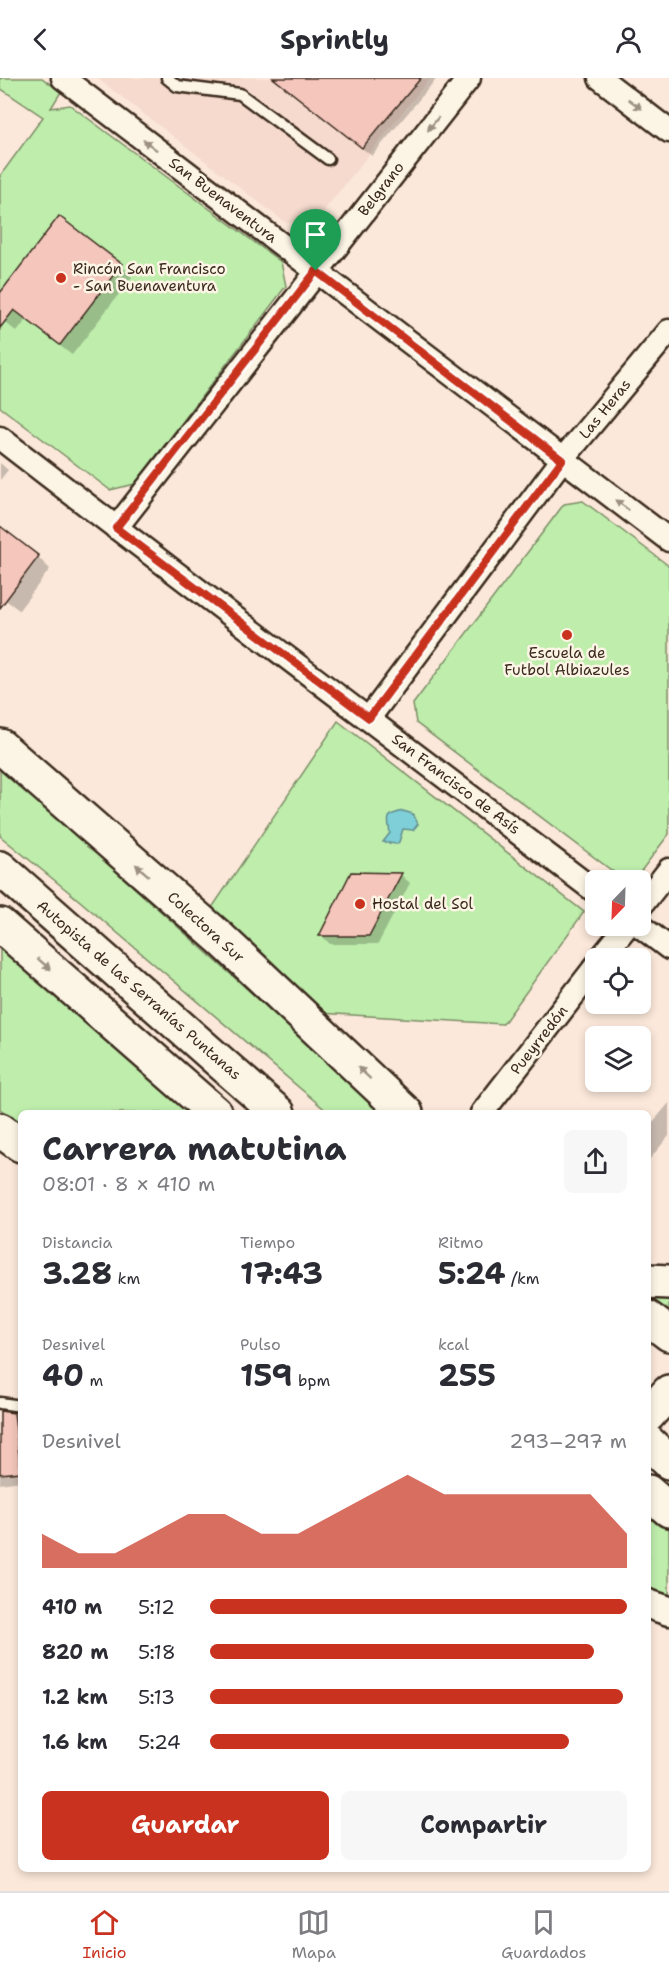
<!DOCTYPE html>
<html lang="es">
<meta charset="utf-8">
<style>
body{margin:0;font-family:"Shantell Sans",sans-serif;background:#f7f7f7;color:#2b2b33;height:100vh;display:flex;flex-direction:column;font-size:22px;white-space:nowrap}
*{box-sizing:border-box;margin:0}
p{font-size:20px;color:#7c7c81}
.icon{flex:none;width:33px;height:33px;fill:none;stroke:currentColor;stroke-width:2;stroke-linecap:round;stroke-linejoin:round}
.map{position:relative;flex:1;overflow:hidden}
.sheet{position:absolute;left:18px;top:1032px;width:633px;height:762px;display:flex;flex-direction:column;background:#fff;border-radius:9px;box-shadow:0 3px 9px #0003}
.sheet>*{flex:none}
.needle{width:39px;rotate:203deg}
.fabs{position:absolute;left:585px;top:792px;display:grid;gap:12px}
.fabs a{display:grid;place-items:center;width:66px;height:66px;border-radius:9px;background:#fff;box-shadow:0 3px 9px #0003;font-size:30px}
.pin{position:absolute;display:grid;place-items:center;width:51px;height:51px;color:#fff;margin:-62px -26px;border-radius:50% 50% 50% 0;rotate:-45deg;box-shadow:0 0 6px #0007}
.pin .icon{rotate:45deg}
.round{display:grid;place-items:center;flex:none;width:63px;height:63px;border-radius:9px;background:#f7f7f7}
.headline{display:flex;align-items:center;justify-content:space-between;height:102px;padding:0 24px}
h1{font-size:33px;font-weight:700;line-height:45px}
.metrics{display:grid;grid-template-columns:repeat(3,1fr);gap:9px;height:102px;padding:6px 24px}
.metrics div{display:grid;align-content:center}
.metrics b{font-size:30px;font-weight:700}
.metrics small{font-size:16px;font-weight:400}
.metrics p{font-size:16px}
.chart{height:168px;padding:12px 24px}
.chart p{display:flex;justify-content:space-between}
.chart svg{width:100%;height:108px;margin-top:6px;fill:#c8321e;opacity:.7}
.button{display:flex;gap:12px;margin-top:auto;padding:12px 24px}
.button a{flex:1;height:69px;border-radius:9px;background:#c8321e;color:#fff;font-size:24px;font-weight:700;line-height:69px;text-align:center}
.button a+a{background:#f7f7f7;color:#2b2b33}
ul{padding:0 24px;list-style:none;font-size:20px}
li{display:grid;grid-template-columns:96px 72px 1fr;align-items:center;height:45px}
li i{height:15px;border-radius:8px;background:#c8321e}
header{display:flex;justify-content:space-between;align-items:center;height:78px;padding:0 24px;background:#fff;font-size:27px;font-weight:700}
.tab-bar{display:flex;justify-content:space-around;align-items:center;height:84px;border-top:2px solid #e1e1e2;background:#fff;font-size:16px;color:#7c7c81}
.tab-bar a{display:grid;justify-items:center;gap:3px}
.tab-bar .selected{color:#c8321e}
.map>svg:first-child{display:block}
</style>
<header><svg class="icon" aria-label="back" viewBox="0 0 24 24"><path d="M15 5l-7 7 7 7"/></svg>Sprintly<svg class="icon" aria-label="person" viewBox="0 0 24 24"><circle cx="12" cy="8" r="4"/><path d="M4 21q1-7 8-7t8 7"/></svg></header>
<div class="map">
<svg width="669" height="1813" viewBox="0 0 669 1813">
<rect width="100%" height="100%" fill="#fbe8da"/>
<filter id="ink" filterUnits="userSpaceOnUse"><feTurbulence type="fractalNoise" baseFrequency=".0167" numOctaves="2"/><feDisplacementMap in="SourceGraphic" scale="12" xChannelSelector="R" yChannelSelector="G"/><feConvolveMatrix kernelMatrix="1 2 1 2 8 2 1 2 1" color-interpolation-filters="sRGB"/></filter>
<g filter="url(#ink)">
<path fill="#f5dacd" d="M97,0h333l-116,145h-28z"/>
<path fill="#beedac" stroke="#7c8c65" stroke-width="1.5" d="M0,0h42l19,14 -10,16 19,-3 211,157 5,24 -151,198 -25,6 -110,-83v-231l43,-59 -43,-29z
M583,423l86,65v268l-31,41 -19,1 -203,-153 -3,-19 151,-200z
M338,643l246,191 -81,112 -184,-11 -112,-98z
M0,689l10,9 375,337h-56l-249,-212 -80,-65z
M0,857l209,178h-188v11l-21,-15z
M648,1218l21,3v26l-21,-15z
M648,1428l21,18v80l-21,-8z"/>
<path fill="#7ecfd7" stroke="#638d8d" stroke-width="1.5" d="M403,733l10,3 5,10 -5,6 -10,-1 -4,13 -3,2 -13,-2 7,-9c-3,-16 -4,-18 13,-22z"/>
<path fill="#0003" d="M272,0h165l-65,78z
M121,187l11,12 -60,78 -46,-35 -9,12 -17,-14v-23z
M0,385l8,7 -8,10z
M0,450l38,29 12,12 -31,41 -19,-14z
M401,797l9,8 -32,61h-48l-9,-9z
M669,1025v33l-21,25v-33z
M14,1343l7,7v53l-21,3v-62z"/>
<path fill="#f4c6bc" stroke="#3b2a1e" stroke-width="1.5" d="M273,0h148l-59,70z
M59,138l63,48 -62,81 -46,-35 -14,18v-35z
M0,448l39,30 -39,52z
M351,794l51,1 -33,63h-50z
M0,1333l14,2 7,59 -21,2z"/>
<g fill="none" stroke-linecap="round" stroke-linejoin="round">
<g stroke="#3b2a1e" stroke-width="15">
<path id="service" d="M167,0l10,8 63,8 88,65
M0,1325l21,3"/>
</g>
<g stroke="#3b2a1e" stroke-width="27">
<path id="minor" d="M63,0l606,462
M600,0l69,53
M0,360c197,153 397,302 596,454
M116,450l353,-450
M369,640l193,-258 107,-129
M640,829l29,-37
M640,848l29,22
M601,880l26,-32
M482,1035l114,-147"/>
</g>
<g stroke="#3b2a1e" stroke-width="33">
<path id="tertiary" d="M648,1526l21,7"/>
</g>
<g stroke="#3b2a1e" stroke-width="38">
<path id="primary" d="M0,668l220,192 186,175
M0,1052l21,15
M648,1203l21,1
M648,1240l21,16
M648,1337l21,-23"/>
</g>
<g stroke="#3b2a1e" stroke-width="38">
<path id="trunk" d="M0,790l278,245
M0,847l215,188
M648,1364l21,20
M648,1414l21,18"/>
</g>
<use href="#service" stroke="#fcf5e5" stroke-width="10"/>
<use href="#minor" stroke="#fcf5e5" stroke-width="22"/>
<use href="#tertiary" stroke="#fcf5e5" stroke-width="28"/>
<use href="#primary" stroke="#fcf5e5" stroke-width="33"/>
<use href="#trunk" stroke="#fcf5e5" stroke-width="33"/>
</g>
<defs><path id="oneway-solid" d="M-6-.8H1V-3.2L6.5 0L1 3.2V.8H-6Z" transform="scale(1.5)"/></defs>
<g fill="#9c9082">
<use href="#oneway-solid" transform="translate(635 26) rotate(37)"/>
<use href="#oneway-solid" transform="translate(433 46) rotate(128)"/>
<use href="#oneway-solid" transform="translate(150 67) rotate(-143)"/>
<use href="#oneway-solid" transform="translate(622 427) rotate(-143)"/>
<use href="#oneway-solid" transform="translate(142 792) rotate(-139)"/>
<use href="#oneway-solid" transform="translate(44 886) rotate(41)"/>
<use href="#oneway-solid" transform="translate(364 995) rotate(-137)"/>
</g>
</g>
<g fill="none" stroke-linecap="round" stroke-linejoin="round" filter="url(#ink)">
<g stroke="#fff" stroke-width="12">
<path id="route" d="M316,193l246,189 -193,258 -253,-190z"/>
</g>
<use href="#route" stroke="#c8321e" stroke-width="8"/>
</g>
<g fill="#c8321e" stroke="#fcf5e5" stroke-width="2">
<circle cx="61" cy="200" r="6"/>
<circle cx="567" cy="557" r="6"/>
<circle cx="360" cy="826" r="6"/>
</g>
<g text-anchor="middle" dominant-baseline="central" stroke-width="5" stroke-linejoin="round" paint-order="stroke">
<g font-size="15" fill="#3b2a1e" stroke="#fcf5e5">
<text transform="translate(381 111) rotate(-52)">Belgrano</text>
<text transform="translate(223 122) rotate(37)">San Buenaventura</text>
<text transform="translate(605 331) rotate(-51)">Las Heras</text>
<text transform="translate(456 706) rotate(37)">San Francisco de Asís</text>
<text transform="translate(206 849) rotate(42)">Colectora Sur</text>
<text transform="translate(139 912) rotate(41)">Autopista de las Serranías Puntanas</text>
<text transform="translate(539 962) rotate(-52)">Pueyrredón</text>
</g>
<g font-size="15" fill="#3b2a1e" stroke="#fcf5e5" text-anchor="start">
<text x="73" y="191">Rincón San Francisco<tspan x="73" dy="17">- San Buenaventura</tspan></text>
<text x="567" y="575" text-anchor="middle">Escuela de<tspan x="567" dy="17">Futbol Albiazules</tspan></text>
<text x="372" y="826">Hostal del Sol</text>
</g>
</g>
</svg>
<div class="fabs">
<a><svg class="needle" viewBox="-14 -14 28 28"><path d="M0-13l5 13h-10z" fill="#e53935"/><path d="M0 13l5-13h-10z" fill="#7c7c81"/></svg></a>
<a><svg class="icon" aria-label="locate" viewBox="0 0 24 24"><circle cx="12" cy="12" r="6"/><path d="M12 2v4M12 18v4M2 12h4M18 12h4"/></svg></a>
<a><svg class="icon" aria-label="layers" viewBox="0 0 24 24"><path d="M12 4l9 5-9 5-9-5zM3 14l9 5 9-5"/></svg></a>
</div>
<div class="pin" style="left:316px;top:193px;background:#1e9e55"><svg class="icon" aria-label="arrive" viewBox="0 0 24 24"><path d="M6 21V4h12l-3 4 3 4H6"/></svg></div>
<section class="sheet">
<div class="headline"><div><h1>Carrera matutina</h1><p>08:01 · 8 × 410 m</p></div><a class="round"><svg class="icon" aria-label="share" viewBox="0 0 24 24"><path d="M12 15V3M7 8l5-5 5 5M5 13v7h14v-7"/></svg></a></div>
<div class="metrics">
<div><p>Distancia</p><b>3.28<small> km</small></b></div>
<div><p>Tiempo</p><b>17:43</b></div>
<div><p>Ritmo</p><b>5:24<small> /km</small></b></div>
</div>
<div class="metrics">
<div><p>Desnivel</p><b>40<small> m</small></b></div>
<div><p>Pulso</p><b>159<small> bpm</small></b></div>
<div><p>kcal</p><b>255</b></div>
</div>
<div class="chart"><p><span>Desnivel</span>293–297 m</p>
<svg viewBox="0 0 160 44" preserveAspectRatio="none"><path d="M0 44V30L10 38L20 38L30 30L40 22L50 22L60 30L70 30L80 22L90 14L100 6L110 14L120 14L130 14L140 14L150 14L160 30V44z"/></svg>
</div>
<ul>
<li><b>410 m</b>5:12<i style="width:100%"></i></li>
<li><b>820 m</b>5:18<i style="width:92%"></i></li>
<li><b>1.2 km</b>5:13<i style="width:99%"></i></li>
<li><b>1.6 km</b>5:24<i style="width:86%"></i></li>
</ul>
<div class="button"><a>Guardar</a><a>Compartir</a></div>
</section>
</div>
<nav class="tab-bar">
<a class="selected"><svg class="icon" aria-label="home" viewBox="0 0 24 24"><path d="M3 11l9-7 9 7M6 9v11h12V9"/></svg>Inicio</a>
<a><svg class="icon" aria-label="map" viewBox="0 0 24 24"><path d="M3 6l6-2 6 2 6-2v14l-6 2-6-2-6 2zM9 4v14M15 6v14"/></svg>Mapa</a>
<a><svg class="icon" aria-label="saved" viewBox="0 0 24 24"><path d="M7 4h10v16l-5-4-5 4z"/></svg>Guardados</a>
</nav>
